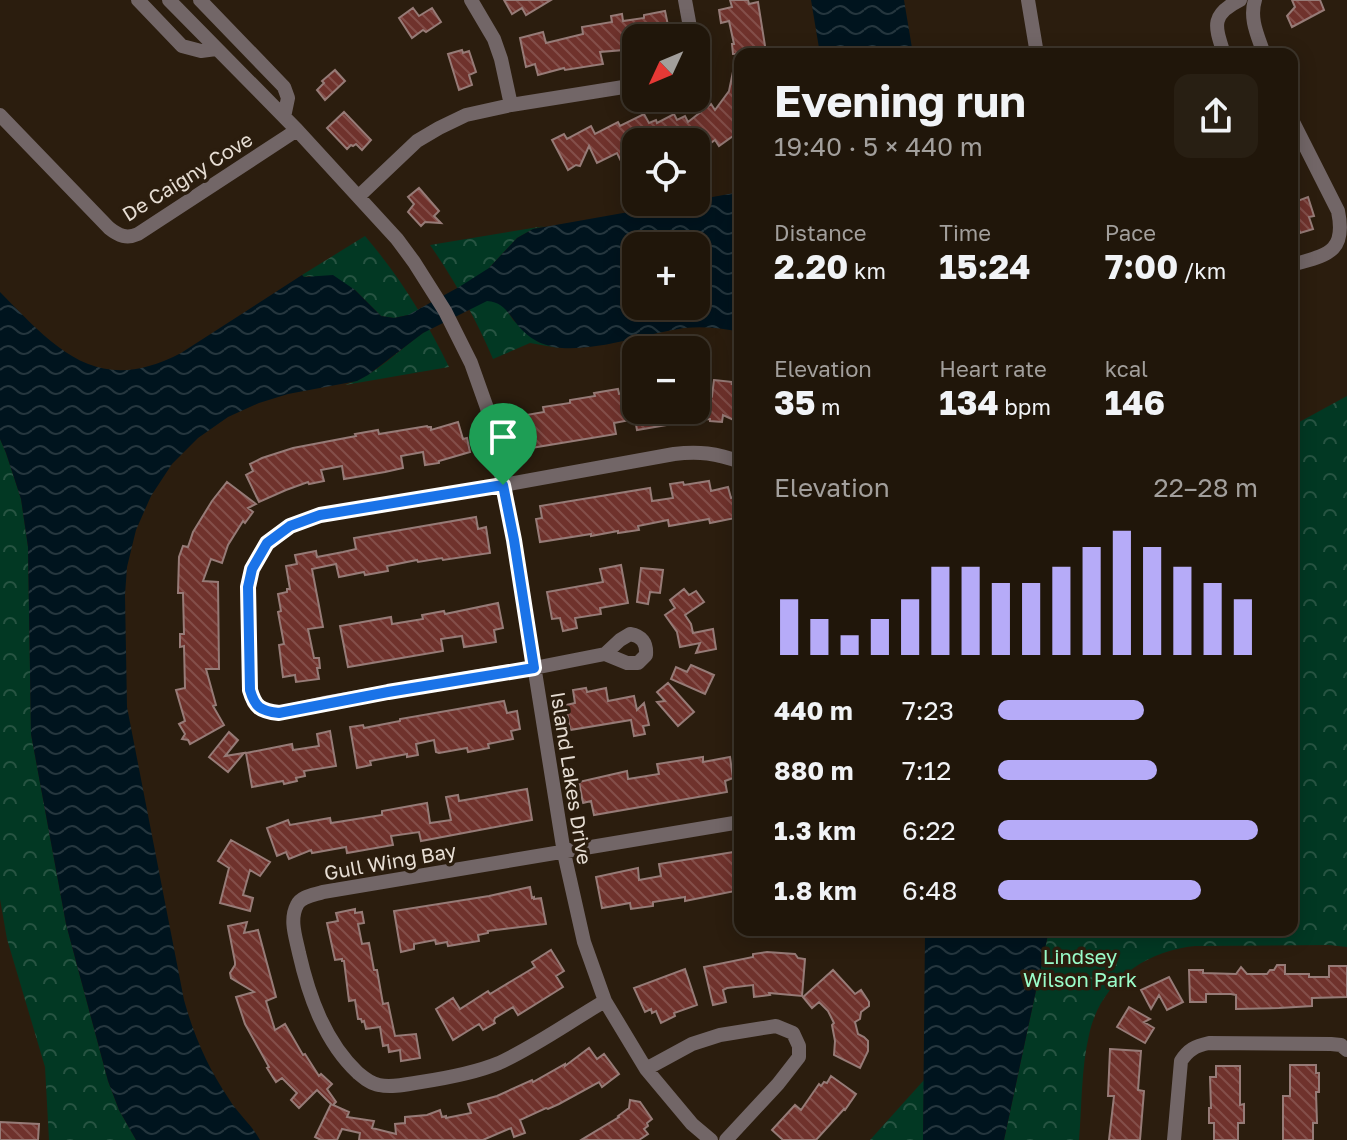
<!DOCTYPE html>
<meta charset="utf-8">
<style>
body{margin:0;font-family:"Golos Text",sans-serif;background:#281f13;color:#f1f3f6;height:100vh;display:flex;flex-direction:column;font-size:30px;white-space:nowrap}
*{box-sizing:border-box;margin:0}
p{font-size:26px;color:#a29f9c}
.icon{flex:none;width:44px;height:44px;fill:none;stroke:currentColor;stroke-width:2;stroke-linecap:round;stroke-linejoin:round}
.map{position:relative;flex:1;overflow:hidden}
.details{position:absolute;left:734px;top:48px;width:564px;height:888px;display:flex;flex-direction:column;background:#20160a;border-radius:16px;box-shadow:0 4px 20px #0003,0 0 0 2px #3d352b}
.details>*{flex:none}
.needle{width:52px;rotate:226deg}
.controls{position:absolute;left:622px;top:24px;display:grid;gap:16px}
.controls a{display:grid;place-items:center;width:88px;height:88px;border-radius:16px;background:#20160a;box-shadow:0 4px 20px #0003,0 0 0 2px #3d352b;font-size:40px}
.pin{position:absolute;display:grid;place-items:center;width:68px;height:68px;color:#fff;margin:-82px -34px;border-radius:50% 50% 50% 0;rotate:-45deg;box-shadow:0 0 8px #0007}
.pin .icon{rotate:45deg}
.round{display:grid;place-items:center;flex:none;width:84px;height:84px;border-radius:16px;background:#281f13}
.headline{display:flex;align-items:center;justify-content:space-between;height:136px;padding:0 40px}
h1{font-size:44px;font-weight:700;line-height:60px}
.stats{display:grid;grid-template-columns:repeat(3,1fr);gap:12px;height:136px;padding:8px 40px}
.stats div{display:grid;align-content:center}
.stats b{font-size:34px;font-weight:700}
.stats small{font-size:22px;font-weight:400}
.stats p{font-size:22px}
.chart{height:224px;padding:16px 40px}
.chart p{display:flex;justify-content:space-between}
.chart svg{width:100%;height:144px;margin-top:8px;stroke:#b6abf8;stroke-width:6}
ul{padding:0 40px;list-style:none;font-size:26px}
li{display:grid;grid-template-columns:128px 96px 1fr;align-items:center;height:60px}
li i{height:20px;border-radius:10px;background:#b6abf8}
.map>svg:first-child{display:block}
</style>
<div class="map">
<svg width="1347" height="1140" viewBox="0 0 1347 1140">
<defs>
<pattern id="park-crowns" width="20" height="18" patternUnits="userSpaceOnUse" patternTransform="scale(2)"><rect width="20" height="18" fill="#023823"/><path d="M2 6a3 3 0 1 1 6 0M12 15a3 3 0 1 1 6 0" fill="none" stroke="#275442"/></pattern>
<pattern id="water-waves" width="16" height="10" patternUnits="userSpaceOnUse" patternTransform="scale(2)"><rect width="16" height="10" fill="#00141e"/><path d="M0 5q4-4 8 0t8 0" fill="none" stroke="#25363e"/></pattern>
<pattern id="building-back-hatch" width="6" height="6" patternUnits="userSpaceOnUse" patternTransform="scale(2)"><rect width="6" height="6" fill="#6f322c"/><path d="M-1 5l2 2M0 0l6 6M5-1l2 2" fill="none" stroke="#844f4a"/></pattern>
</defs>
<rect width="100%" height="100%" fill="#2b1d0e"/>
<path fill="url(#park-crowns)" d="M545,226l-12,3 -16,9 -28,30 -2,33h10l9,8 7,11 25,22 21,6 -29,-5 -37,16c-17,-40 -38,-78 -63,-114z
M365,236c35,41 60,82 84,131l-104,18c31,-9 54,-36 81,-54l-18,-16 -14,3 -13,-2 -26,-26 -46,-14 -5,1 -2,-2z
M1347,396v551l-18,-2 -134,1c-51,5 -95,37 -106,89 -8,34 -7,71 -10,105h-75l45,-210h243v-504z
M0,439l6,14 15,46 7,48 3,187 35,190 42,157 11,29 17,30h-87l-4,-73 -38,-128 -7,-40z
M924,1080l-1,60h-53z"/>
<path fill="url(#water-waves)" fill-rule="evenodd" d="M811,0h93l9,54h-93z
M740,192v140c-18,-4 -37,-6 -56,-4 -40,6 -81,22 -122,20 -15,-1 -29,-7 -39,-17 -13,-12 -16,-29 -36,-30l-64,32 -55,42 -11,6 -69,13 -29,9 -31,14 -30,21 -26,26 -21,32 -15,34 -9,37 -2,28 2,112 57,293c10,36 24,68 45,99 9,15 23,26 31,41h-124l-17,-30 -11,-29 -42,-157 -35,-190 -3,-187 -7,-48 -15,-46 -6,-14v-147c56,57 97,105 181,61l121,-78 2,2 29,-2 22,15 26,26 13,2 14,-3 51,-28 30,-19 28,-30 16,-9 152,-27h11v-2zM636,246h60v60h-60z
M925,930h124l-45,210h-81z"/>
<path fill="url(#building-back-hatch)" stroke="#967b77" stroke-width="2" d="M504,0h47l-25,15 -4,-7 -10,6z
M730,0h18l1,4 9,-2 8,50 -33,2 -1,-10h2l-5,-23 -8,2 -2,-13 13,-3z
M1292,0h28l4,10 -32,17 -5,-11 8,-9z
M413,8l6,8 13,-8 9,14 -15,10 -3,-2 -11,8 -13,-20z
M665,11l5,24 -8,1v2h-26v11l-36,3 3,12 -38,6 -1,-2 -26,7 -3,-11 -9,3 -6,-29 23,-6 3,11 37,-9 -1,-7 30,-5 -1,-6 11,-2 1,7 21,-3v-3z
M462,50l1,3 6,-2 7,21 -7,3 3,10 -13,5 -11,-36z
M735,62h5v69l-21,15 -4,-6 -7,5 -3,-5 -4,2h-65v13l-14,8 -5,-10 -20,10 -8,-17 -9,20 -4,-1 -8,5 -16,-30 12,-6 3,5 24,-13 4,8 23,-12 2,4 24,-12 5,9 7,-3 1,3 17,-9 3,6 8,-4 3,6 23,-18 4,6 14,-19z
M335,70l10,11 -20,19 -8,-10 7,-7 -2,-2z
M344,112l27,28 -9,10 -6,-6 -3,2 -2,-1 -4,4 -20,-21z
M419,188l20,23 -5,5 7,7 -16,-1 -4,4 -13,-14 6,-8 -6,-7z
M1308,197l6,19 -5,1 4,12 -13,4 -8,-30z
M714,380l19,2 -1,2 8,1v38l-17,-8 -1,7 -12,-1v-2l-31,2v2l-42,7 -2,-11 -21,4 2,11 -85,14v-3l-11,2 -5,-30 29,-5 -1,-5 27,-4v-3l25,-4 -1,-3 24,-4 1,5 14,-2v2l3,-1v17h60v-28l16,14z
M458,422l5,17 4,-1 3,14 -31,9v2l-14,2 -2,-13 -22,4 2,12 -18,4 -41,7 -2,-13 -21,4 3,11 -15,3 -1,-2 -22,8 -27,12 -13,-27 7,-4 -3,-7 12,-6 31,-10 63,-12 -1,-2 23,-4 1,4 48,-8 1,1h3v3z
M709,481l2,10 17,-4 3,11 4,-1 2,11 2,-1 1,10 -30,6 -1,-4 -40,7 -1,-6 -30,6 1,4 -21,3v-2l-27,5v-2l-51,8 -4,-23 6,-1 -2,-12 110,-18 2,13 21,-3 -3,-14 13,-2 1,3z
M227,482l29,22 -8,4 5,4 -8,11 -2,-2 -15,24 -6,18 -11,-4 -8,22 15,1 1,87h-13l10,36 -3,1 11,19 -34,19 -2,-4 -6,-1 3,-5 -6,-10 6,-3 -9,-31 9,-2 -1,-42 -4,1v-13h4l-1,-41h-5l1,-36 4,-11 5,1 5,-15 19,-31z
M476,517l2,12 8,-2 4,26 -47,7 -1,-2 -24,4 -1,-2 -30,6 1,5 -23,4 -1,-3 -25,5 -3,-13 -24,5 11,58 -15,2 6,29h5l1,10h-3l2,11 -23,3 -1,-7 -12,2 -4,-32 5,-1 -6,-32 3,-1 -3,-17 9,-2v-3h3l-4,-23 11,-2 -2,-9 21,-4 1,6 26,-5 13,-3 -2,-11z
M621,565l7,38 -28,5 1,6 -26,4 2,10 -14,3 -3,-13 -8,1 -5,-27 56,-10 -3,-13z
M641,568l22,2 -3,23 -10,-1 -2,12 -11,-2z
M684,589l5,6 7,-4 8,11 -19,13 6,9 2,9 20,-4 3,20 -20,4 4,-10 -20,4 -3,-15 -12,-17 10,-7 -5,-8z
M498,603l5,25 -9,2 2,12 -32,5 -2,-11 -21,3 2,12 -95,16 -8,-41 51,-9 1,7 31,-5 -1,-4 22,-4 1,3z
M691,665l23,10 -9,19 -34,-15 5,-12 11,5z
M668,683l26,29 -16,14 -21,-24 8,-1 -8,-9z
M586,688l1,4 19,-4 2,13 26,-5 3,14 7,-7 5,22 -6,1 2,8 -11,2 -3,-16 -61,10 -4,-25 9,-2 -2,-13z
M504,701l3,12 10,-2 3,18 -9,2 2,8 -25,5 1,4 -21,4 -1,-4 -28,5 -3,-1 -2,-12 -18,4 2,11 -11,2v-3l-37,7 1,4 -14,3 -7,-41 13,-2 1,3 36,-7v-2z
M330,731l6,35 -32,5 1,5 -9,2 1,3 -13,3 -1,-3 -31,6 -6,-34 46,-9 1,6 26,-4 -2,-12z
M229,732l9,8 -13,16 19,-3 -16,19 -19,-15z
M703,757v5l27,-5 3,21 -8,3 2,11 -133,23 -3,-14 -8,2 -4,-21 48,-11 1,8 31,-5 -2,-10z
M527,789l5,31 -111,21 -2,-9 -28,4 2,9 -46,8 -1,-6 -34,6 -1,-3 -22,9 -3,-7 -9,4 -10,-28 21,-8 2,5 40,-7 1,5 51,-8v-4l45,-8 3,20 21,-3 -5,-23 12,-2 1,6z
M231,840l39,22 -10,14 -10,-6 -7,25 10,3 -3,13 -30,-8 9,-35 -11,-7z
M740,851v39l-55,11v-4l-32,5v4l-22,3 -1,-6 -28,5 -6,-31 42,-9 1,12 22,-4 -2,-12z
M530,887l2,11 2,-1v2l7,-1 5,26 -58,7v2l-10,2 1,6 -31,5 -1,-4 -11,2 -1,-4 -21,4v5l-13,3 -7,-41 95,-15z
M355,909v4l7,-1 2,11 -6,1 4,20 7,-1 5,27h3l6,34 5,-1 7,33 21,-2 4,24 -19,3 -1,-11 -11,2 -1,-7 -5,1 -3,-19 -14,2 -2,-8 -2,1 -1,-3h-3l-3,-19 -6,1 -5,-40h-2v-2l-7,1 -8,-37 11,-2 -2,-8z
M247,922l-3,11 14,-3 18,67 -10,4 9,29 10,-6 18,31 2,-1 14,22 2,-2 11,10 -5,5 9,13 -3,3 16,7 -2,5 27,4 -2,7 24,6 -1,-10 10,-1v-6l22,-2 13,-5 2,7 4,-1v2l25,-5 -3,-9 29,-8 35,-16 1,2 32,-18v2l24,-18 8,11 7,-5 15,20 -17,13 -3,-5 -40,22 -11,5 -2,-1 -26,12 5,13 -11,4 -3,-9 -28,12h-124l1,-7 -18,-4 -5,11h-16l-6,-3 16,-33 -14,-14 -18,18 -8,-8 6,-7 -15,-15 -6,4 -9,-14 2,-1 -24,-43 -9,-27 18,-5 -23,-14 -1,-5 5,-8v-3l-7,-36z
M551,950l13,21 -8,5 7,11 -45,28 -5,-8 -18,11 -1,3 1,2 -12,7 -4,-6 -26,16 -17,-31 17,-11 7,11 28,-18 2,3 45,-27 -3,-5z
M767,952l28,2 3,4 7,1 -3,37 -33,-3 1,2 -16,2 -1,-12 -26,3 -4,2 3,12 -13,3 -9,-38 49,-10v-3z
M1277,965h8v9h24v3h20v-11h18v31l-35,1v8l-33,2 -43,1v-14l-5,-1h-25v8h-16l-1,-32h14v3l33,1 5,-7 6,7h20l3,-4h4z
M685,969l12,36 -23,8 1,3 -14,7 -5,-12 -4,2 -1,-4 -6,3 -11,-24z
M833,970l22,24 6,-4 8,12v4l-8,6 -1,7 -5,3 3,12 6,3 4,4v10l-8,17 -26,-13 1,-14 -3,-16 2,-2 -6,-12 -9,-9 -7,6 -9,-11z
M1169,977l14,25 -16,8 -8,-15 -8,14 -10,-19z
M1129,1007l21,12 -6,3 10,6 -9,15 -28,-16z
M1110,1049l31,2 -3,39 6,1 -4,49h-31l5,-44h-6z
M1290,1065h26v8h3v19h-3l1,31h-4v17h-30v-44h7z
M1216,1066h24v39l4,-1v19h-6v17h-24v-17h-5v-15h2l-1,-31h6z
M831,1076l25,18 -11,16 -1,-1 -28,31h-33l-11,-10 23,-25 6,5 18,-26 2,2 3,-4 3,1z
M630,1100l10,2 12,17 -5,4 1,3 -4,3 4,5 -9,6h-58l38,-23 -1,-1 11,-8z
M0,1122l39,2 -1,16h-38z"/>
<g fill="none" stroke-linecap="round" stroke-linejoin="round">
<path stroke="#726667" stroke-width="14" d="M138,0l44,46 19,5 15,-2
M169,0l128,130 100,109 17,23 31,49 26,52 16,45 9,41 18,91 50,313 20,89 21,59 41,68 46,55 19,16
M200,0l84,87 4,11 -4,19
M471,0l23,39 7,20 10,46
M685,0l7,38
M1028,0l9,54
M1255,0c-6,19 3,36 9,54
M1224,54c-9,-28 -14,-39 16,-54
M0,115l109,113c10,8 18,11 29,6l159,-104
M1292,120l46,91c9,43 -13,44 -46,54
M359,196l58,-55 22,-13 27,-13 45,-10 125,-20
M605,654l22,9h11l8,-8c1,-12 -4,-19 -16,-21l-10,6 -15,14 -71,14 -42,6 -168,29 -45,10 -13,-2 -12,-8 -4,-13 -2,-103 4,-18 15,-26 23,-17 30,-11 183,-30 171,-31c24,-3 43,-1 66,8
M605,1001c-36,21 -69,45 -106,62 -24,10 -52,15 -78,19 -13,2 -29,6 -42,3 -8,-1 -15,-7 -21,-12 -33,-31 -49,-76 -59,-120 -3,-15 -10,-33 -2,-48 4,-9 17,-10 26,-13l417,-70
M646,1069l46,-25 28,-9 56,-9 17,7 6,13v11l-21,27 -52,56
M1174,1140l7,-79c7,-11 14,-15 28,-18l122,1 10,1 6,5"/>
</g>
<g fill="none" stroke-linecap="round" stroke-linejoin="round">
<g stroke="#fff" stroke-width="16">
<path id="route" d="M503,485l11,55 20,128 -146,24 -109,21c-19,-2 -24,-6 -29,-23l-2,-103 4,-18 15,-26 23,-17 30,-11z"/>
</g>
<use href="#route" stroke="#1a73e8" stroke-width="10"/>
</g>
<g text-anchor="middle" dominant-baseline="central" stroke-width="7" stroke-linejoin="round" paint-order="stroke">
<g font-size="20" fill="#e6ddd3" stroke="#2b1d0e">
<text transform="translate(187 176) rotate(-32)">De Caigny Cove</text>
<text transform="translate(572 778) rotate(81)">Island Lakes Drive</text>
<text transform="translate(390 861) rotate(-10)">Gull Wing Bay</text>
</g>
<g font-size="20" fill="#9afdca" stroke="#2b1d0e">
<text x="1080" y="956">Lindsey<tspan x="1080" dy="23">Wilson Park</tspan></text>
</g>
</g>
</svg>
<div class="controls">
<a><svg class="needle" viewBox="-14 -14 28 28"><path d="M0-13l5 13h-10z" fill="#e53935"/><path d="M0 13l5-13h-10z" fill="#a29f9c"/></svg></a>
<a><svg class="icon" aria-label="locate" viewBox="0 0 24 24"><circle cx="12" cy="12" r="6"/><path d="M12 2v4M12 18v4M2 12h4M18 12h4"/></svg></a>
<a>+</a>
<a>−</a>
</div>
<div class="pin" style="left:503px;top:485px;background:#1e9e55"><svg class="icon" aria-label="arrive" viewBox="0 0 24 24"><path d="M6 21V4h12l-3 4 3 4H6"/></svg></div>
<section class="details">
<div class="headline"><div><h1>Evening run</h1><p>19:40 · 5 × 440 m</p></div><a class="round"><svg class="icon" aria-label="share" viewBox="0 0 24 24"><path d="M12 15V3M7 8l5-5 5 5M5 13v7h14v-7"/></svg></a></div>
<div class="stats">
<div><p>Distance</p><b>2.20<small> km</small></b></div>
<div><p>Time</p><b>15:24</b></div>
<div><p>Pace</p><b>7:00<small> /km</small></b></div>
</div>
<div class="stats">
<div><p>Elevation</p><b>35<small> m</small></b></div>
<div><p>Heart rate</p><b>134<small> bpm</small></b></div>
<div><p>kcal</p><b>146</b></div>
</div>
<div class="chart"><p><span>Elevation</span>22–28 m</p>
<svg viewBox="0 0 160 44" preserveAspectRatio="none"><path d="M5 44V27M15 44V33M25 44V38M35 44V33M45 44V27M55 44V17M65 44V17M75 44V22M85 44V22M95 44V17M105 44V11M115 44V6M125 44V11M135 44V17M145 44V22M155 44V27"/></svg>
</div>
<ul>
<li><b>440 m</b>7:23<i style="width:56%"></i></li>
<li><b>880 m</b>7:12<i style="width:61%"></i></li>
<li><b>1.3 km</b>6:22<i style="width:100%"></i></li>
<li><b>1.8 km</b>6:48<i style="width:78%"></i></li>
</ul>
</section>
</div>
